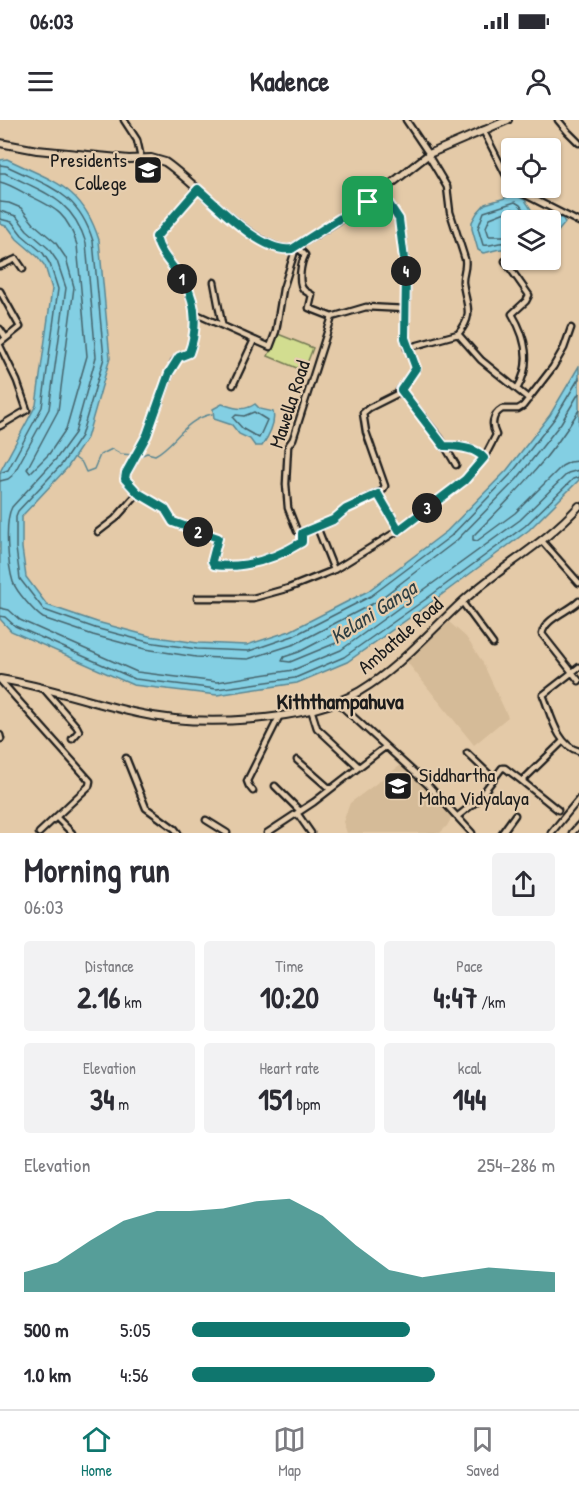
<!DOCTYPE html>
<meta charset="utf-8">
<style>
body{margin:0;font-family:"Patrick Hand",sans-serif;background:#f2f2f3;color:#2b2b33;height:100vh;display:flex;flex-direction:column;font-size:22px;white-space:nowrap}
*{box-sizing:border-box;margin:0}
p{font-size:20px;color:#7c7c81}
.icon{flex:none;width:33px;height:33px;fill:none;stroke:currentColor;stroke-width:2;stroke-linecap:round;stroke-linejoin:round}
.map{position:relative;height:713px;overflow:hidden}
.side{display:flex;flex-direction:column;background:#fff;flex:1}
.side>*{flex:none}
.buttons{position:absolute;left:501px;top:18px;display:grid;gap:12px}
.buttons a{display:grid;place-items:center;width:60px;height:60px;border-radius:6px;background:#fff;box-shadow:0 2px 4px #0004;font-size:30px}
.pin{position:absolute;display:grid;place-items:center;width:51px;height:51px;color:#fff;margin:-26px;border-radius:12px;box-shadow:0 3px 9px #0006}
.km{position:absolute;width:30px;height:30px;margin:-15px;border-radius:50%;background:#222;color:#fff;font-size:16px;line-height:30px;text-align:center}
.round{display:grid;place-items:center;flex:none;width:63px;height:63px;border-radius:6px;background:#f2f2f3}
.head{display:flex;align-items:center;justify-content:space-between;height:102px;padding:0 24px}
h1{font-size:33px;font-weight:700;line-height:45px}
.metrics{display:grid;grid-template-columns:repeat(3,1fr);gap:9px;height:102px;padding:6px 24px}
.metrics div{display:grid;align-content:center;border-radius:6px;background:#f2f2f3;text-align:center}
.metrics b{font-size:30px;font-weight:700}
.metrics small{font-size:16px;font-weight:400}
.metrics p{font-size:16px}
.chart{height:168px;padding:12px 24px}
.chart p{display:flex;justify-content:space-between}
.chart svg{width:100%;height:108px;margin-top:6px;fill:#0f766e;opacity:.7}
ul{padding:0 24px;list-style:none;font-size:20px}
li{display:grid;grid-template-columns:96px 72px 1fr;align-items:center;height:45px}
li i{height:15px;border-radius:8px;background:#0f766e}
.status{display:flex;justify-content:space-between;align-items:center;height:42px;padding:0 30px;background:#fff;direction:ltr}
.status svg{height:16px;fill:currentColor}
header{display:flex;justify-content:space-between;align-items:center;height:78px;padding:0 24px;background:#fff;font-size:27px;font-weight:700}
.dock{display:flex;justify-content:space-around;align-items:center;height:84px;border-top:2px solid #e1e1e2;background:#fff;font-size:16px;color:#7c7c81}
.dock a{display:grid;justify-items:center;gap:3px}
.dock .active{color:#0f766e}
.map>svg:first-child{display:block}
</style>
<div class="status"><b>06:03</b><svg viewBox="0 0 49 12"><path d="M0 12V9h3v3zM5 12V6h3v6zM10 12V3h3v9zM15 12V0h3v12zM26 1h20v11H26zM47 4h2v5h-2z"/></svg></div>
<header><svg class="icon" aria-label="menu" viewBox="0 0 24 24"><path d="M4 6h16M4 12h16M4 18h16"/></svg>Kadence<svg class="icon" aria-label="person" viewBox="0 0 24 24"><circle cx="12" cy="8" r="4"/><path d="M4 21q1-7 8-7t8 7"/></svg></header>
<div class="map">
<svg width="579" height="713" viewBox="0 0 579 713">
<rect width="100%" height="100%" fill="#e4caa8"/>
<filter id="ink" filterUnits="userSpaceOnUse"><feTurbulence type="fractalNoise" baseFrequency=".0167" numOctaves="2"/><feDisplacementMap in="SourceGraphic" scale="12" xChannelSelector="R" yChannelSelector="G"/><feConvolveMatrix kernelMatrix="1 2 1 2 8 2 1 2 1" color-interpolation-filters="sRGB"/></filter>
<g filter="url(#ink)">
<path fill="#d5bb98" d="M449,502l17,15 16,24 26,56 -34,28 -67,-83z
M401,645l6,4 45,48 -5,9 -7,7h-93l-4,-11 7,-19z"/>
<path fill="#d2dd90" stroke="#777c56" stroke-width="1.5" d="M278,214l35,14 -9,23 -36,-15z"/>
<path fill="#83cfe3" stroke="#5a8793" stroke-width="1.5" d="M7,39c47,23 75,27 92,81l11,118 -23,80 -20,30 -45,48v32l4,29 21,28 50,17 52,14 49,7 49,2 43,-14 78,-40 79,-60 60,-61 43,-55 29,-49v114l-50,50 -100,74 -82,58 -50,21 -80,12 -84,-10 -122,-54 -11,-12v-147l36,-67 16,-116 -7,-23 -7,-9 -21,-18 -9,-12 -8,-3v-64z
M515,75l10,5 13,20h-26l-1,32c-11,-7 -17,0 -28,1l-5,-3 -6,-21v-7l5,-9 8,-9z
M556,96l7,3 2,4 -9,11 -5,-4 -2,-10z
M222,284c13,4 21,8 33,0l5,5 13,3c3,10 -5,25 -11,34h-7l-5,-7 -11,-5 -7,-9 -18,-6 -1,-10z"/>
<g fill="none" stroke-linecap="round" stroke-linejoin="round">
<path stroke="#45646c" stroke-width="1.5" d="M0,45l7,1c42,21 71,26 86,75l11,117 -23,78 -19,28 -44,47 -2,5v32l4,31 24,31 51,18 53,14 49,7 52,2 44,-15 78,-40 80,-60 60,-62 44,-56 24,-40
M0,53h5c39,20 67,25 81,70l10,114 -21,76 -19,26 -44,48c-8,14 -4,59 1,75 3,9 22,31 30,36l50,17 52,14 51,8 52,2 47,-15 81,-42 80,-61 61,-62 44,-56 18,-30
M0,62c9,2 17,7 26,12 29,14 41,18 51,51l10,111 -21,73 -17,25 -19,19 -3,-4 31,-58 16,-124 -8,-29 -11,-16 -21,-18 -13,-16 -12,-5 -9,-1
M0,91l16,5 11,14 21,18 9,13 9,27 -17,121 -36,66 -5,4 -8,2
M0,99l12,3 10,13 21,18 7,11 8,25 -16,118 -34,63 -8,3
M512,116h-23l-3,-9 4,-9 23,-9 10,11
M512,125c-11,-6 -19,2 -29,0l-5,-17 6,-16 31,-10 5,3 11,15
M579,290c-28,48 -67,87 -106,126v4l4,1 38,-28 47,-47 8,-4 9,-1
M254,292l13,8 -8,18 -16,-9 -10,-11 3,-3 8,1z
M0,488l9,2 11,10 117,52 80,10 76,-12 48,-20 179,-130 48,-47 11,-3
M0,496l5,1 10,9 120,53 82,10 78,-11 49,-21 82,-58 99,-73 48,-47 6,-2
M351,505l4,1v3l-19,14 -46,19 -8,-1 2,-4 15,-5z"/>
<path stroke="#5a8793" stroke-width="1.5" d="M139,336l8,-3 8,2c21,-11 28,-35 57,-41
M75,338l7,5 4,9 8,-3 6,-14 12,-6 9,5 13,1"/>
<g stroke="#1c1c1c" stroke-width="9">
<path id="minor" d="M124,0l13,20 4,18
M406,0l23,34
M558,0l10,12 11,11
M483,10l29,57
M428,35l19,32 3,25 15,47c2,9 -3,16 -2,24 3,23 12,31 -5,51
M512,68l67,34
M198,69l-42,48c5,19 20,31 30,48 11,20 11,47 3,68l-10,4 -5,5 -27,73 -22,41 2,6 11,11 27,16 8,13 45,16 -6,24 3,3c31,4 60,-7 87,-23v-9l-5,-2 -9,-23 -2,-24 2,-38 5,-7 39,-122
M296,126l9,9c-4,8 -8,28 -1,35 2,2 5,3 8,5l-3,13 23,9 34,-10 40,2
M505,141l24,34 -3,6 -14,13c14,23 20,50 5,75
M0,146l16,-7 7,10
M214,162l8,42
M0,171l20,36 -20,16
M194,193l76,34 6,-16 7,-42 11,-35 -2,-5
M0,209l6,9
M0,226l17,35 10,29 -27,16
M407,228l51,-14 23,26 48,39
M233,265l21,-45
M401,270l39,48 16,27
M444,326c14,0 31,1 40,12
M378,374l21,36
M317,407l17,43
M98,412l17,-13 23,-26
M302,413l32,-13 12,-11 36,-18 3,-5 -19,-54 -3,-19 6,-5 28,-14 19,-26 -11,-30 2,-63 -8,-56 -18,-27
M542,421l37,42
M197,478h56l36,-10 45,-18 65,-40 66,-50 19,-22 12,-23c-5,-10 -4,-20 6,-26h16l5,-3 30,-39 11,-19 7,-20
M579,481c-11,11 -34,17 -37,33l37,47
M462,482l31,42
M579,547l-36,28c8,19 14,51 36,56
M0,560l90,101 -1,5 -50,47
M44,569l33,38 2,4 -7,8
M337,582l90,82 45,49
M311,589l6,19 42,39
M0,615l1,4
M467,633l26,25
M126,638l20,50 29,21 3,4
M297,640l33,29
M522,661l36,29
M275,666l25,25
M253,671l-4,-5 -2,-5 33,-66
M297,693l14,20
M458,696l19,-15 25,-33h3l17,13 40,-39
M56,697l16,16
M206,700l21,13
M267,713l47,-31 71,-55
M502,713l13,-18
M551,713l28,-34
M572,713l7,-8"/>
</g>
<g stroke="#1c1c1c" stroke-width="10">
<path id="major" d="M0,23l37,7 92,9 22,-1 14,4c29,19 94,93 127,87l76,-47 61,-48 79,-34
M0,559c46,7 91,24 137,34 61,14 168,10 223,-22 40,-24 69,-59 103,-90 37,-34 82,-57 116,-95"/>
</g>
<use href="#minor" stroke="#e5cdae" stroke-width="4.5"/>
<use href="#major" stroke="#e5cdae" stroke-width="6"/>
</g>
</g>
<g fill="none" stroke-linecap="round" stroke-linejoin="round" filter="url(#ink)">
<g stroke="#fff" stroke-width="12">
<path id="route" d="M198,69c21,18 65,65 94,60l89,-57 18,27 7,56 -1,63 11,30 -15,22 43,56c13,0 31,1 40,12l-19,22 -66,50 -21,-36 -32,15 -13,11 -31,13v9c-26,16 -57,27 -88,23l-2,-4 6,-23 -45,-16 -8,-13 -27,-16 -13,-14 1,-6 21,-38 22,-62 10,-16 10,-4c8,-21 8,-48 -3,-68 -10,-17 -26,-29 -30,-48z"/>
</g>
<use href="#route" stroke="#0f766e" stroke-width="8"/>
</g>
<defs>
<g id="school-square" transform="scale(1.5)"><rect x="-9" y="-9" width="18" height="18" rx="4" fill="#1c1c1c" stroke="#e5cdae"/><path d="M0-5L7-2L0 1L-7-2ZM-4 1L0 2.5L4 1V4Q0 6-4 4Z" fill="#fff"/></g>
</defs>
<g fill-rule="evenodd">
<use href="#school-square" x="148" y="50"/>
<use href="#school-square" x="398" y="666"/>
</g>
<g text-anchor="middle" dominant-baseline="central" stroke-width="4.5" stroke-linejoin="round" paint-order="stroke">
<g font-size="20" fill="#1c1c1c" stroke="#e5cdae" text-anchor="end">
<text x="127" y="39">Presidents<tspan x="127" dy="23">College</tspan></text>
<text x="419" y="654" text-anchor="start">Siddhartha<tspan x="419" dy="23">Maha Vidyalaya</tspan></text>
</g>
<g font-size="20" fill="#1c1c1c" stroke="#e5cdae">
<text transform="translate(289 284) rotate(-72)">Mawella Road</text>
<text transform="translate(400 515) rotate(-41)">Ambatale Road</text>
</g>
<g font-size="21" font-style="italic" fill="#314044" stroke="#e5cdae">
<text transform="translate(373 492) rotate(-33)">Kelani Ganga</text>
</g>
<g font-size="22" font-weight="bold" fill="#1c1c1c" stroke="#e5cdae">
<text x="340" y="581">Kiththampahuva</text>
</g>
</g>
</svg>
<div class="buttons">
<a><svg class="icon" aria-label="locate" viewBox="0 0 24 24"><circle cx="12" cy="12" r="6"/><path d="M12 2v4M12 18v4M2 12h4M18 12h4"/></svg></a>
<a><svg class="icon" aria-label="layers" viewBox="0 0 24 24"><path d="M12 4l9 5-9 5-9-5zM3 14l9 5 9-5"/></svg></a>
</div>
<div class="pin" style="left:368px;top:82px;background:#1e9e55"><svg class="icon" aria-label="arrive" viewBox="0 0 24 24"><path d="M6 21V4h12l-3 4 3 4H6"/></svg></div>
<b class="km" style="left:182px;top:159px">1</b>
<b class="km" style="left:198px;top:412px">2</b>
<b class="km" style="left:427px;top:388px">3</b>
<b class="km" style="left:406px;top:151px">4</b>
</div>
<section class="side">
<div class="head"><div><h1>Morning run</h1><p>06:03</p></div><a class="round"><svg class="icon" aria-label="share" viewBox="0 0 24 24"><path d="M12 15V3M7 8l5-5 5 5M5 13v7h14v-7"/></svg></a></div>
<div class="metrics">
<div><p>Distance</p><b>2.16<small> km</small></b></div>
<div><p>Time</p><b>10:20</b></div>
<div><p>Pace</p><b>4:47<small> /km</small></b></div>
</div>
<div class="metrics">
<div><p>Elevation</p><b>34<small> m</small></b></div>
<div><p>Heart rate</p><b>151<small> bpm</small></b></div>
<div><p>kcal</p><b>144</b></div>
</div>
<div class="chart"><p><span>Elevation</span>254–286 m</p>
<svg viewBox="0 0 160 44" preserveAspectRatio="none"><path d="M0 44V36L10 32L20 23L30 15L40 11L50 11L60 10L70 7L80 6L90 13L100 25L110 35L120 38L130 36L140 34L150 35L160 36V44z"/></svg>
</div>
<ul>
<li><b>500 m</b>5:05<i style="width:60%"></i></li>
<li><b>1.0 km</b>4:56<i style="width:67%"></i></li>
</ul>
</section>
<nav class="dock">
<a class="active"><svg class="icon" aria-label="home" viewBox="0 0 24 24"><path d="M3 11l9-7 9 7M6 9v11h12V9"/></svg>Home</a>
<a><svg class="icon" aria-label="map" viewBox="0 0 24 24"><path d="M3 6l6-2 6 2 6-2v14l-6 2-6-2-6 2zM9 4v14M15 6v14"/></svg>Map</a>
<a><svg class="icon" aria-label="saved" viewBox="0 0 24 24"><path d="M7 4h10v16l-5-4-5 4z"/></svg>Saved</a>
</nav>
